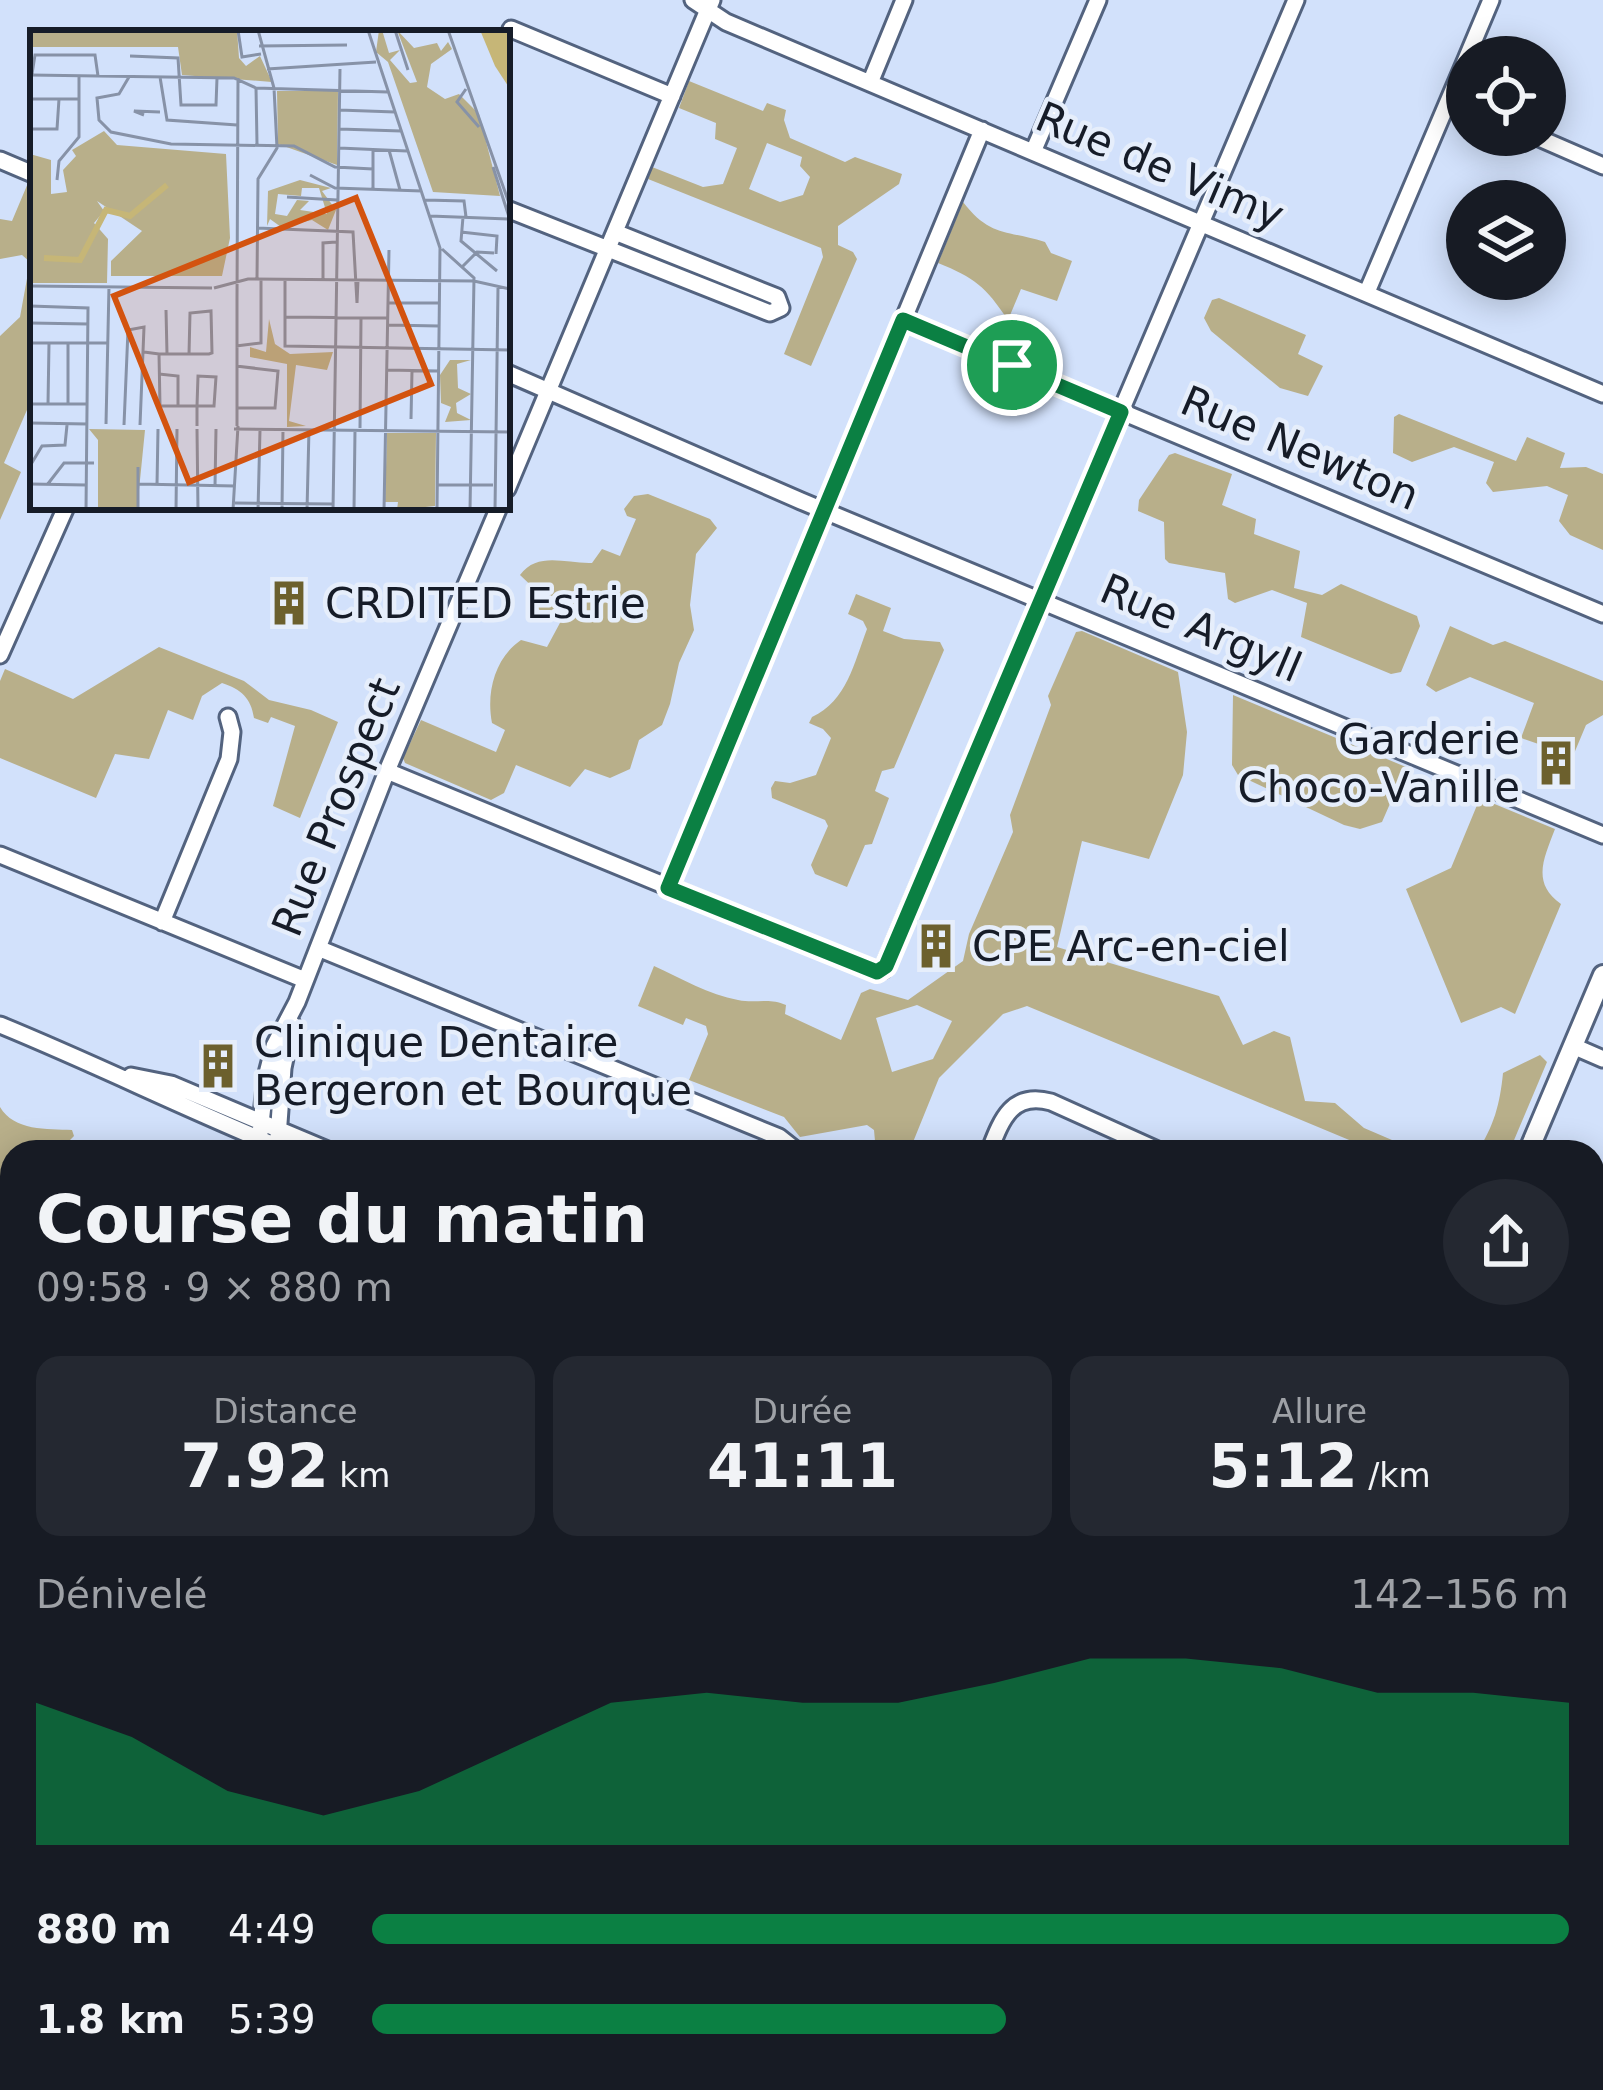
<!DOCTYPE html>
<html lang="fr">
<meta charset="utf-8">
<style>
body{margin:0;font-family:"DejaVu Sans",sans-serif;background:#242831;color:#f1f3f6;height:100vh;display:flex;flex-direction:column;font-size:45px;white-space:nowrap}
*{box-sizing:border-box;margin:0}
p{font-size:39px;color:#9ea1a6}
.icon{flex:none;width:66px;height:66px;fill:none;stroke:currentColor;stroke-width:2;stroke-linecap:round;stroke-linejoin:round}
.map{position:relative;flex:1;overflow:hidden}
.drawer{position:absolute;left:0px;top:1140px;width:1605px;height:951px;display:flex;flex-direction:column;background:#171b24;border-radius:36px 36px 0 0;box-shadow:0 6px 30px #0003}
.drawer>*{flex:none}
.buttons{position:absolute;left:1446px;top:36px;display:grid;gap:24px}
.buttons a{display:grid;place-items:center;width:120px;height:120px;border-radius:50%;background:#171b24;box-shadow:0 6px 30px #0003;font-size:60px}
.pin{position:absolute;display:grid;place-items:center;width:102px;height:102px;color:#fff;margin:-51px;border:6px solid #fff;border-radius:50%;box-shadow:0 3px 12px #0007}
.round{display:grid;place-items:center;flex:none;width:126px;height:126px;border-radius:63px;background:#242831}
.summary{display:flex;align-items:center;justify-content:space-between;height:204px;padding:0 36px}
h1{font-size:66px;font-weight:700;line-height:90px}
.figures{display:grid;grid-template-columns:repeat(3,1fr);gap:18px;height:204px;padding:12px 36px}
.figures div{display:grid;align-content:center;border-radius:24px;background:#242831;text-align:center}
.figures b{font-size:60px;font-weight:700}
.figures small{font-size:33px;font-weight:400}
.figures p{font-size:33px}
.chart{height:336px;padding:24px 36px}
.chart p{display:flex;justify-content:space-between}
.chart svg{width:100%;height:216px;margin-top:12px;fill:#0b8043;opacity:.7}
ul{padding:0 36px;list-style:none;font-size:39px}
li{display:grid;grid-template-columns:192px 144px 1fr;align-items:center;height:90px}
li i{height:30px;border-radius:15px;background:#0b8043}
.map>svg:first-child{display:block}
</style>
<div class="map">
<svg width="1603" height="2090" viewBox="0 0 1603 2090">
<rect width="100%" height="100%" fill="#d2e1fb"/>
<path fill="#b8af8a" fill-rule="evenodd" d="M689,81l74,30 4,-8 19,7 -2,10 6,18 55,24 10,-5 47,17 -3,10 -61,42v19l15,7 4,7 -46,107 -27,-12 39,-97 -2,-9 -173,-69 4,-12 51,20 20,-3 14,-36 -22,-9 1,-16 -37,-15zM767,143l35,14 -2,9 10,11 -7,18 -23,7 -31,-13z
M28,183l5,2v211l-29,67 17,9 -21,48v-184l20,-19 10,-55 -8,-7 -22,4v-40l12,2z
M963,202c27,35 43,28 82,40l6,11 21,8 -15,40 -36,-12 -13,31c-23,-34 -33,-42 -70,-57z
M1219,298l87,37 -8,19 25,12 -15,30 -28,-8 -69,-57 -7,-13 8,-18z
M1399,414l117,47 11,-24 38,16 -5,15 26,-1 17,7v76l-33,-15 -11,-14 9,-26 -21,-9 -54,6 -7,-9 8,-21 -40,-15 -42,15 -19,-9 1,-36z
M1175,453l57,21 -10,31 34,14 -2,15 46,17 -6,37 28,7 19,-11 76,32 3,10 -19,46 -10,2 -90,-37 6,-34 -35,-13 -37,13 -7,-4 -3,-26 -56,-10 -4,-4 -1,-37 -26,-11 1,-11 30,-45z
M648,494l62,25 7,9 -21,26 -6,51 4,25 -15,33 -9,41 -8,21 -23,15 -9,29 -20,9 -25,-9 -15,18 -54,-22 -12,28 -13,7 -86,-37 -2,-5 18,-38 75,32 9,-22 -13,-7c-6,-31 3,-65 29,-83l26,7 14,-26 -25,-13 5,-13 -21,-20c18,-24 46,-11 72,-12l10,-14 18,7 16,-37 -9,-3 -3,-7 10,-13z
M856,594l35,14 -8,23 21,8 36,3 4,8 -50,118 -12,3 -7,20 14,7 -17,46 -7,1 -18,42 -32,-13 -4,-9 17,-39 -3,-6 -53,-22 -1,-10 4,-7 15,2 26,-8 15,-37 -8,-9 -14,-6 3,-6c35,-16 42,-54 55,-88l-4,-8 -15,-7z
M1450,626l43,19 12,-4 98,40v34l-17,10 -13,31 -52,-18 13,-35 -64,-26 -34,15 -10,-7z
M1082,631l96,41 9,60 -4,43 -34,84 -67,-18 -25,106 162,49 24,49 31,-14 16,6 15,64 30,2 29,25 56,24h-42l-351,-146 -24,8 -64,64 -30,74h-33l-2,-22 -7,-5 -67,12 -16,-20 -95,-37 19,-46 -2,-8 -20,-8 -3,7 -45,-19 16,-40c27,12 55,29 84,34 19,4 30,-3 48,5l-1,9 56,26 20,-47 9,-4 38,11 55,-39 6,-27 44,-102 -3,-17 41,-110 -3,-9 28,-64zM917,1005l35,16 -19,38 -41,13 -16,-54z
M159,647l85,34 25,19 42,10 27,12 -38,96 -27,-12 22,-80 -24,-9 -3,6 -14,-5c-3,-20 -13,-29 -32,-35l-20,13 -9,24 -25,-10 -19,49 -34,-5 -19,44 -96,-40v-77l5,-12 68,30z
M1233,695l173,72 -24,55 -22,7 -16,-4 -106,-50 -6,-10z
M1480,798l75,31c-11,29 -24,54 6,75l-46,110 -14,-7 -40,16 -55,-134 45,-21z
M1540,1055l7,7 -38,90h-32c17,-26 23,-48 26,-79z
M0,1107c14,24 47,22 72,23l2,6 -7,7 22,9h-77v499l-12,29z
M1593,1548l10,4v121l-10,-4z"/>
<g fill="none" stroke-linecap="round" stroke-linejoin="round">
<g stroke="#53637f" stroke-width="21">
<path id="minor" d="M693,0l33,22 877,372
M511,29l161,67
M1467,57l24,-57
M870,83l34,-83
M1449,100l18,7
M1532,135l71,31
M1033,152l65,-152
M0,160l33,14
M507,209l263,104 11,-5 -4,-11 -162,-65
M1367,292l100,-235
M903,320l700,294
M507,373l294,128 802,334
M507,489l205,-489
M0,655l66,-148
M387,771l483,199h13l413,-970
M0,855l305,125
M668,888l314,-758
M162,922l67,-163 3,-27 -4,-15
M318,948l461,189 19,15
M0,1025c98,40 192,87 291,127
M1573,1046l30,13
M131,1076l40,8 161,68
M278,1137l5,-69 9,-44
M258,1152l8,-75 8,-31 23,-44 90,-231 112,-264
M989,1152c12,-31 22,-61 62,-50l111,50
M1593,1277l10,4
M1593,1479l10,4
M1593,1857l10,4
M0,1891l12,-26
M1593,2027l10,4
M285,2079l16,11
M563,2079l25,11
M925,2079l16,5 11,-5
M1319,2079l26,11"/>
</g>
<g stroke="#53637f" stroke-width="24">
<path id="major" d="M1528,1152l75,-177
M1593,1680l10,4
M1593,1700l10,4"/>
</g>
<use href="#minor" stroke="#fff" stroke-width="15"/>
<use href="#major" stroke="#fff" stroke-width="18"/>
</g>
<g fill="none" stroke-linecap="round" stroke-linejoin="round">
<g stroke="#fff" stroke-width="24">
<path id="route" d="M903,320l218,92 -235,554 -9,6 -209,-84z"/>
</g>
<use href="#route" stroke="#0b8043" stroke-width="15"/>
</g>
<defs>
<g id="building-bare" transform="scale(3.6)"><path d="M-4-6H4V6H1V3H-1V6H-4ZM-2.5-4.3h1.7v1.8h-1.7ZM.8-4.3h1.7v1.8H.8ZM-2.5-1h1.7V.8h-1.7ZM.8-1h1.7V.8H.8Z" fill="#6c602d" stroke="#e6eefb" stroke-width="2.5" paint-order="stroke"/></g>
</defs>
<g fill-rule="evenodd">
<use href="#building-bare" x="289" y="603"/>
<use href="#building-bare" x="1556" y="763"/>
<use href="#building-bare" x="936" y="946"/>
<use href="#building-bare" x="218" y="1066"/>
</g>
<g text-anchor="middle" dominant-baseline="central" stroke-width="9" stroke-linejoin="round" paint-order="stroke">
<g font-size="42" fill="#161c28" stroke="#e6eefb">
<text transform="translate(1160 166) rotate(23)">Rue de Vimy</text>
<text transform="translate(1300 448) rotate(23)">Rue Newton</text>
<text transform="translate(1201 628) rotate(23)">Rue Argyll</text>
<text transform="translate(336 807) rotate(-68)">Rue Prospect</text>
</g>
<g font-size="42" fill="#161c28" stroke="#e6eefb" text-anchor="start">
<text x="325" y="603">CRDITED Estrie</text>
<text x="1520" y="739" text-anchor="end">Garderie<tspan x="1520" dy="48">Choco-Vanille</tspan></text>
<text x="972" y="946">CPE Arc-en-ciel</text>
<text x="254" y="1042">Clinique Dentaire<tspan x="254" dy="48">Bergeron et Bourque</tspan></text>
</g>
</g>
<g transform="translate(30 30)">
<rect width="480" height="480" fill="#d2e1fb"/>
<path d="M0,0h207l2,28 7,8 14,-10 12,26 -90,-7 -4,-28h-148zM349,0h3l7,23 11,-3 -10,10 20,23 7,-1 -20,-52 17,18 23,-5 4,8 7,-9 4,7 -21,15 -4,23 18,12 14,-5 20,20 21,82 -67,-4 -45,-130 -12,-10zM247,61h61l-1,74 -59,-21zM74,101l13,14 109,9 4,84 -8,38h-111v-15l31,-30 -45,-30 7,10 -10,12 14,16 -1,44h-77v-129l21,6v34l16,-2 -4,-22 13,-14 -4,-6zM270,150l31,8 -9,3 14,19 -8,20 -16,-10 -31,7 -11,-8 -3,7 1,-35zM272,158h17l8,26 -27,-4 9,-9 -12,-1 -10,16 -12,-2 3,-20 23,2zM239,289l6,25 15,10 43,-2 -6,18 -31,-5 -7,56 17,5 -19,1v-63l-37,-7v-10l16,5zM420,330h21l-14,4 1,24 13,6 -15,9 1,10 14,7 -26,2 6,-15 -10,-4 -1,-28zM59,399l56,1 -8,80h-39v-70zM357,403h49l-1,73 -38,4 1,-8h-13z" fill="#b8af8a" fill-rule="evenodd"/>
<path d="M450,0h30v59l-15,-23z" fill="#c6b677"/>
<path fill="none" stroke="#c6b677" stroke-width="6" d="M14,228l36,2 26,-50 24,6 37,-31"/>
<path fill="none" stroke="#8792a7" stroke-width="3" d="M208,0l4,27 19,-3M338,0l72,218 -3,262M365,0l13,40M418,0l62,176M229,16l88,-1M100,26l48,2 3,47h35l1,-27M237,39l109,-7M2,44l3,-19h60l3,21M0,45l204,3 22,10 132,4M99,47l-10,17 -22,4 2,22 12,12 60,12 123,2 41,21 38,2M130,47l7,43 70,5M226,58l1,56M436,59l-9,13 22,25M0,69h49M309,80l56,2M114,85l-10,-4 26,1M0,99h27l2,-30M309,99l62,2M309,118l68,3M343,120v38M359,120l11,40M463,137l17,53M280,145l25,13 87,3M27,150l2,-19 20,-24v-61M257,167l50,3M395,170l39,1 2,16M400,186l78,3M433,187l-2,24 36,30M227,198l96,4 4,71 1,-23M431,202l36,4 -1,18M412,219l32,29 -4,232M432,237l15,-15 17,1M227,249l1,-100 19,-31 -3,-60 -16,-58M255,249v67l225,4M293,250v-37l13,-1M0,256l182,2M184,258l34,-9 226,2 36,8M207,270l1,-222M357,273h53M0,276l58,2 -2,202M136,280l1,44M254,287l103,1M0,293l58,1M357,295l52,1M0,313h78M206,316l25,-3v-64M114,322l15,2h50l3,-1 -1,-42 -21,2 -1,41M129,324l1,52h54l2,-29 -18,-1 -1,30v20M356,340l53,1M129,344l19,2v30M0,374h56M18,374l1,-61M38,374v-60M206,378h39l3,-37 -42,-5M381,389l1,-48M0,393l57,1M76,394l3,-138M94,395l4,-95 16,-3 -4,98M207,396v-128M330,398l1,-110M167,399l1,81M204,399l276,3M0,436l12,-20 23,-1 2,-20M108,437v43M0,454l56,1M108,454l97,2M17,455l17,-22h30M127,455l1,-56M407,455h56M185,456l1,-57M205,473l98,1M146,480l1,-81M203,480l5,-84M228,480l2,-80M252,480l1,-81M277,480l2,-81M303,480l7,-441M324,480l1,-80M354,480l5,-260M465,480l3,-223"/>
<path fill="#d3530f" fill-opacity="0.15" stroke="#d3530f" stroke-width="6" d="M326,168l75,186 -242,98 -75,-186z"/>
<rect width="480" height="480" fill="none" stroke="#161c28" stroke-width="6"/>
</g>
</svg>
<div class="buttons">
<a><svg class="icon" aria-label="locate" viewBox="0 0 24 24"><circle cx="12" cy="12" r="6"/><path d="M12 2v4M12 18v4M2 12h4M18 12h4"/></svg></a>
<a><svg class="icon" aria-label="layers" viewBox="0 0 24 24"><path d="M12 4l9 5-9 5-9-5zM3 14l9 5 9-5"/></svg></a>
</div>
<div class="pin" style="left:1012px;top:365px;background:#1e9e55"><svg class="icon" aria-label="arrive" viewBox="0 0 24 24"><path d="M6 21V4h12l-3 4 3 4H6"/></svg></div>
<section class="drawer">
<div class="summary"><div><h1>Course du matin</h1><p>09:58 · 9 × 880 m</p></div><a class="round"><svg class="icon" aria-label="share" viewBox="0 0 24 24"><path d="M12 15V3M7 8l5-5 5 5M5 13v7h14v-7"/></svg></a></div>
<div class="figures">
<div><p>Distance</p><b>7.92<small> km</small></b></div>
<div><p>Durée</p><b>41:11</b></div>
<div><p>Allure</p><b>5:12<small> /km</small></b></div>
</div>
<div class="chart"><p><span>Dénivelé</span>142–156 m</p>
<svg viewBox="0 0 160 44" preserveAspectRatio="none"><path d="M0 44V15L10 22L20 33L30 38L40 33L50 24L60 15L70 13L80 15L90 15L100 11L110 6L120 6L130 8L140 13L150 13L160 15V44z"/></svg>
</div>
<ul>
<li><b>880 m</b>4:49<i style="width:100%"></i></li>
<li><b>1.8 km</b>5:39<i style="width:53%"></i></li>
</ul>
</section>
</div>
